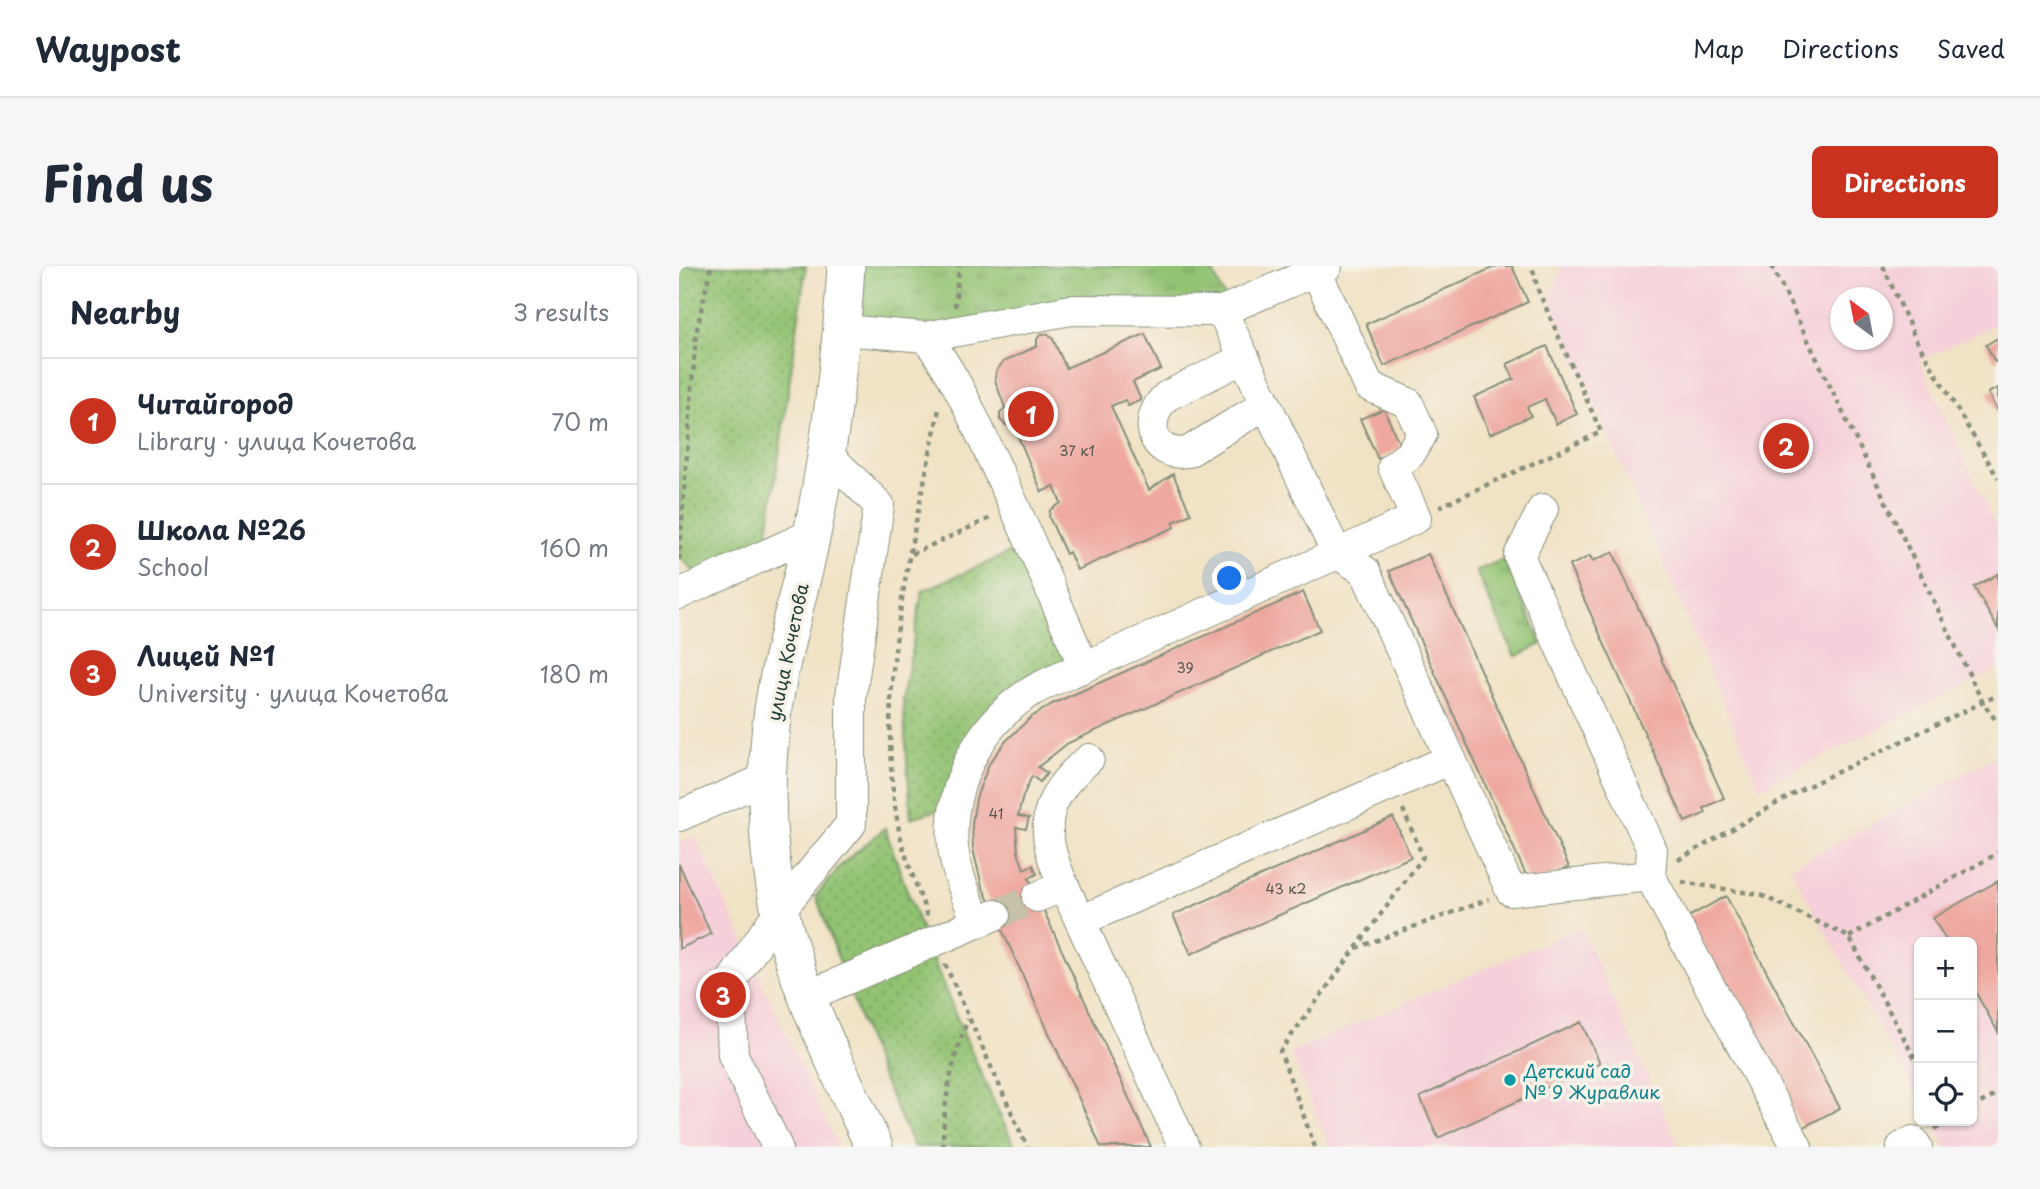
<!DOCTYPE html>
<html lang="en">
<head>
<meta charset="utf-8">
<style>
  body { margin:0; font-family:"Playpen Sans",sans-serif; background:#f6f6f7; color:#1f2937 }
  .controls { position:absolute; right:21px; bottom:21px; display:grid; overflow:hidden; border-radius:10px; box-shadow:0 2px 5px #0004 }
  .controls button { width:63px; height:63px; display:grid; place-items:center; padding:0; border:0; border-bottom:2px solid #e0e1e3; background:#fff; color:#1f2937; font:35px sans-serif }
  .compass { position:absolute; left:1151px; top:21px; width:63px; height:63px; border-radius:50%; background:#fff; box-shadow:0 2px 5px #0004; rotate:328deg }
  .you { position:absolute; left:551px; top:313px; width:24px; height:24px; margin:-18px; border:5px solid #fff; border-radius:50%; background:#1a73e8; box-shadow:0 0 0 10px #1a73e833 }
  .badge { display:grid; place-items:center; width:46px; height:46px; border-radius:50%; background:#c8321e; color:#fff; font-size:23px; font-weight:700 }
  .pin { position:absolute; translate:-50% -50%; border:4px solid #fff; box-shadow:0 2px 7px #0006 }
  .list { margin:0; padding:0; list-style:none }
  h2 { display:flex; justify-content:space-between; align-items:center; height:91px; margin:0; padding:0 28px; font-size:30px }
  h2 small { font-size:23px; font-weight:400; color:#747a83 }
  .list li { display:grid; grid-template-columns:46px 1fr auto; gap:21px; align-items:center; box-sizing:border-box; height:126px; padding:0 28px; border-top:2px solid #e0e1e3 }
  .list b { display:block; font-size:26px; white-space:nowrap }
  .list p { margin:0; font-size:23px; white-space:nowrap; color:#747a83 }
  .list em { font-size:23px; font-style:normal; color:#747a83 }
  .icon { flex:none; width:38px; height:38px; fill:none; stroke:currentColor; stroke-width:2; stroke-linecap:round; stroke-linejoin:round }
  .map { position:relative; flex:none; width:1319px; height:881px; overflow:hidden; border-radius:10px }
  header { display:flex; align-items:center; gap:42px; box-sizing:border-box; height:98px; padding:0 35px; background:#fff; border-bottom:2px solid #e0e1e3 }
  header strong { font-size:33px }
  nav { display:flex; gap:38px; margin-inline-start:auto; font-size:24px }
  .intro { display:flex; align-items:center; justify-content:space-between; box-sizing:border-box; height:168px; padding:0 42px }
  h1 { margin:0; font-size:49px }
  .button { padding:18px 32px; border-radius:10px; background:#c8321e; color:#fff; font-size:24px; font-weight:700 }
  main { display:flex; gap:42px; padding:0 42px }
  aside { flex:1; background:#fff; border-radius:10px; box-shadow:0 2px 5px #0004 }
  .map>svg:first-child { display:block }
  .built { fill:#f5cfd9; fill-rule:evenodd }
  .grass { fill:url(#grass-dots); stroke:#588053; stroke-width:2 }
  .park { fill:url(#park-tufts); stroke:#588053; stroke-width:2 }
  .building { fill:#eea8a0 }
  .lines { fill:none; stroke-linecap:round; stroke-linejoin:round }
  .minor-tunnel { stroke:#c6c1a8; stroke-width:30; stroke-dasharray:30 15; stroke-linecap:butt }
  .minor-casing { stroke:#88907c; stroke-width:32 }
  .major-casing { stroke:#88907c; stroke-width:39 }
  .path { stroke:#88907c; stroke-width:4.5; stroke-dasharray:5 5; stroke-linecap:butt }
  .minor { stroke:#fff; stroke-width:30 }
  .major { stroke:#fff; stroke-width:37 }
  .culture-dot { fill:#0f9aa8; stroke:#f7f3e8; stroke-width:2.5 }
  .labels { text-anchor:middle; dominant-baseline:central; stroke-width:7; stroke-linejoin:round; paint-order:stroke }
  .number-label { font-size:14px; fill:#53584f }
  .street-label { font-size:18px; fill:#1f3d34; stroke:#f7f3e8 }
  .culture-label { font-size:18px; fill:#0d838f; stroke:#f7f3e8; text-anchor:start }
</style>
</head>
<body>
<header>
<strong>Waypost</strong>
<nav><a>Map</a><a>Directions</a><a>Saved</a></nav>
</header>
<div class="intro"><h1>Find us</h1><a class="button">Directions</a></div>
<main>
<aside>
<h2>Nearby<small>3 results</small></h2>
<ul class="list">
<li><span class="badge">1</span><div><b>Читайгород</b><p>Library · улица Кочетова</p></div><em>70 m</em></li>
<li><span class="badge">2</span><div><b>Школа №26</b><p>School</p></div><em>160 m</em></li>
<li><span class="badge">3</span><div><b>Лицей №1</b><p>University · улица Кочетова</p></div><em>180 m</em></li>
</ul>
</aside>
<div class="map">
<svg width="1319" height="881" viewBox="0 0 1319 881">
  <defs>
    <pattern id="grass-dots" width="8" height="8" patternUnits="userSpaceOnUse" patternTransform="scale(1.75)"><rect width="8" height="8" fill="#92c272"/><path d="M2 2h.1M6 6h.1" fill="none" stroke="#779f5e" stroke-width="1.8" stroke-linecap="round"/></pattern>
    <pattern id="park-tufts" width="24" height="20" patternUnits="userSpaceOnUse" patternTransform="scale(1.75)"><rect width="24" height="20" fill="#92c272"/><path d="M3 7l-1-3M5 7V3M7 7l1-3M15 17l-1-3M17 17v-4M19 17l1-3" fill="none" stroke="#779f5e"/></pattern>
  </defs>
  <rect width="100%" height="100%" fill="#f7f3e8"/>
  <filter id="ink" filterUnits="userSpaceOnUse"><feTurbulence type="fractalNoise" baseFrequency=".0143" numOctaves="2"/><feDisplacementMap in="SourceGraphic" scale="14" xChannelSelector="R" yChannelSelector="G"/><feConvolveMatrix kernelMatrix="1 2 1 2 8 2 1 2 1" color-interpolation-filters="sRGB"/></filter>
  <filter id="wash" filterUnits="userSpaceOnUse"><feTurbulence type="fractalNoise" baseFrequency=".00686" numOctaves="4" result="noise"/><feDisplacementMap in="SourceGraphic" scale="28" xChannelSelector="R" yChannelSelector="G"/><feGaussianBlur stdDeviation="1.57" result="paint"/><feColorMatrix in="noise" values="0 0 0 0 0 0 0 0 0 0 0 0 0 0 0 0 0 1.4 0 .05"/><feComposite in="paint" operator="in"/></filter>
  <g filter="url(#wash)">
    <rect width="100%" height="100%" fill="#f0e2c5"/>
    <!-- built -->
    <g class="built">
      <path d="M883,0h436v57l-79,38 79,170v138l-238,119 -210,-488zM1162,32h42v42h-42z"/>
      <polygon points="1319,489 1319,881 1267,881 1252,855 1293,855 1293,676 1240,676 1240,834 1111,602"/>
      <polygon points="16,570 159,881 0,881 0,577"/>
      <polygon points="902,661 999,878 992,881 650,881 611,786"/>
    </g>
    <!-- grass -->
    <g class="grass">
      <polygon points="0,0 127,0 87,280 21,311 0,290"/>
      <polygon points="344,281 391,396 332,424 263,543 232,552 224,435 243,325"/>
      <path d="M206,562c37,109 80,215 130,319h-101l-38,-83 -60,-168 26,-32z"/>
    </g>
    <!-- park -->
    <g class="park">
      <polygon points="182,0 531,0 547,34 265,60 179,57"/>
      <polygon points="825,293 863,378 836,391 797,305"/>
    </g>
    <g id="blocks">
      <!-- building -->
      <g class="building">
        <polygon points="818,0 833,0 849,36 705,100 687,58"/>
        <polygon points="362,68 369,68 374,73 387,102 466,68 482,103 454,116 462,134 449,140 446,134 432,140 470,224 494,208 512,248 494,256 496,261 398,304 390,286 387,288 370,251 371,244 382,237 375,220 363,226 334,159 327,159 321,154 321,147 326,142 316,114 317,105 324,96 358,80 358,73"/>
        <polygon points="1319,72 1319,94 1316,96 1307,79"/>
        <polygon points="868,80 898,148 877,158 866,133 848,141 852,150 811,168 795,131 835,113 828,98"/>
        <polygon points="1319,122 1319,147 1309,127"/>
        <polygon points="705,143 722,182 699,193 681,153"/>
        <polygon points="934,286 1045,532 1025,542 1027,547 1006,556 890,300 911,290 914,295"/>
        <polygon points="749,288 890,601 851,618 710,305"/>
        <polygon points="1319,308 1319,363 1295,321"/>
        <polygon points="624,326 641,364 389,477 359,501 368,507 361,516 353,510 344,530 339,550 350,552 347,563 337,561 339,586 345,603 354,599 358,608 350,612 472,881 422,881 303,620 294,583 293,558 297,532 310,498 327,475 351,452 373,438"/>
        <polygon points="714,551 732,591 512,688 494,649"/>
        <polygon points="0,598 32,668 0,683"/>
        <polygon points="1319,615 1319,766 1293,720 1293,676 1268,676 1254,652"/>
        <polygon points="1047,630 1161,842 1123,862 1009,651"/>
        <polygon points="902,756 921,797 759,872 741,831"/>
      </g>
    </g>
  </g>
  <g filter="url(#ink)">
    <use href="#blocks" fill-opacity="0" stroke="#88907c" stroke-width="2"/>
    <g class="lines">
      <!-- minor-tunnel -->
      <polyline class="minor-tunnel" points="316,649 358,631"/>
      <defs>
        <g id="minor">
          <polyline points="648,0 637,5 690,120 729,137 743,168 731,188 714,201 737,252 658,288"/>
          <polyline points="164,64 246,71 392,44 543,45 637,5 636,0"/>
          <path d="M246,71c29,35 46,76 65,117 34,70 63,142 94,213l253,-113 -115,-243"/>
          <path d="M565,92l-77,38c-25,22 -17,62 21,56l78,-48"/>
          <polyline points="864,243 840,290 973,584 971,610 1118,881"/>
          <polyline points="658,288 686,305 832,625 971,610"/>
          <polyline points="0,328 133,268"/>
          <polyline points="0,550 88,512"/>
          <path d="M385,620c-26,-56 -23,-87 25,-127"/>
          <polyline points="358,631 385,620 505,881"/>
          <polyline points="401,655 772,493"/>
          <path d="M298,657c-9,-24 -21,-49 -24,-76 -5,-59 24,-119 73,-152 17,-12 39,-19 58,-28"/>
          <polyline points="129,730 316,649"/>
          <polyline points="98,881 54,789 51,717 101,644 172,558 172,430 200,239 147,187"/>
          <polyline points="1223,881 1234,875 1238,881"/>
        </g>
        <path id="major" d="M167,0c-5,90 -16,180 -34,268 -12,59 -31,117 -39,176 -9,66 -8,136 7,201 19,82 59,160 94,236"/>
      </defs>
      <!-- minor casing -->
      <use href="#minor" class="minor-casing"/>
      <!-- major casing -->
      <use href="#major" class="major-casing"/>
      <!-- path -->
      <g class="path">
        <polyline points="1093,0 1304,437 1319,457"/>
        <polyline points="1204,0 1237,74 1319,212"/>
        <polyline points="276,41 280,0"/>
        <polyline points="760,241 922,166 859,24 853,0"/>
        <polyline points="233,288 314,251"/>
        <polyline points="0,294 17,68 32,0"/>
        <polyline points="999,594 1123,523 1319,429"/>
        <polyline points="1003,616 1082,629 1170,671 1240,800"/>
        <path d="M248,650c-9,-28 -22,-57 -28,-86 -27,-136 14,-288 40,-421"/>
        <polyline points="1170,671 1319,587"/>
        <polyline points="677,682 810,633"/>
        <polyline points="266,698 348,881"/>
        <polyline points="1293,842 1319,827"/>
        <polyline points="1256,863 1270,855"/>
        <path d="M264,881c0,-46 9,-86 25,-128"/>
        <polyline points="636,881 601,785 744,591 723,541"/>
      </g>
      <!-- minor -->
      <use href="#minor" class="minor"/>
      <!-- major -->
      <use href="#major" class="major"/>
    </g>
  </g>
  <!-- markers -->
  <circle class="culture-dot" cx="831" cy="814" r="7"/>
  <g class="labels">
    <!-- number labels -->
    <g class="number-label">
      <text x="398" y="184">37 к1</text>
      <text x="506" y="401">39</text>
      <text x="317" y="547">41</text>
      <text x="607" y="622">43 к2</text>
    </g>
    <!-- street labels -->
    <g class="street-label">
      <text transform="translate(108 386) rotate(-78)">улица Кочетова</text>
    </g>
    <!-- culture labels -->
    <g class="culture-label">
      <text x="845" y="804">Детский сад<tspan x="845" dy="21">№ 9 Журавлик</tspan></text>
    </g>
  </g>
</svg>
<div class="controls">
<button>+</button>
<button>−</button>
<button><svg class="icon" aria-label="locate" viewBox="0 0 24 24"><circle cx="12" cy="12" r="6"/><path d="M12 2v4M12 18v4M2 12h4M18 12h4"/></svg></button>
</div>
<svg class="compass" viewBox="-18 -18 36 36"><path d="M0-13l5 13h-10z" fill="#e53935"/><path d="M0 13l5-13h-10z" fill="#747a83"/></svg>
<div class="you"></div>
<div class="pin badge" style="left:352px;top:148px">1</div>
<div class="pin badge" style="left:1107px;top:180px">2</div>
<div class="pin badge" style="left:44px;top:729px">3</div>
</div>
</main>
</body>
</html>
